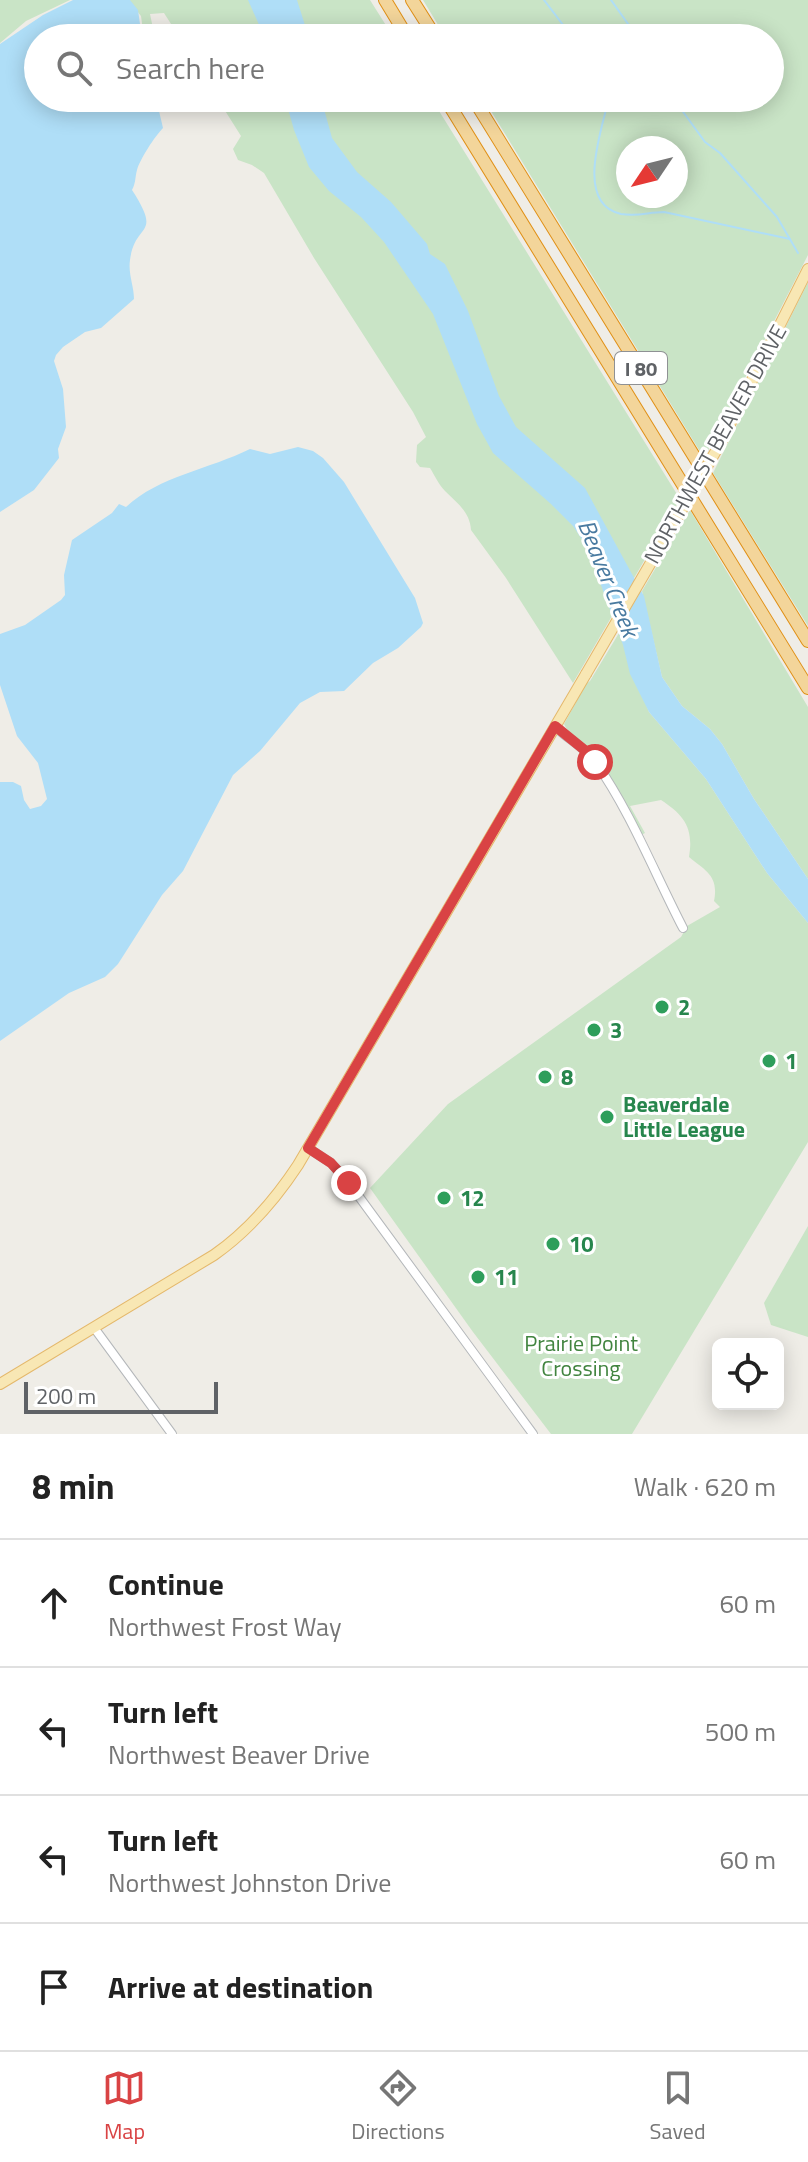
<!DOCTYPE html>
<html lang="en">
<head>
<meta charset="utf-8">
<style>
  body { margin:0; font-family:"Titillium Web",sans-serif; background:#f2f2f2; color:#222 }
  .controls { position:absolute; right:24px; bottom:24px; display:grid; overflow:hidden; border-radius:12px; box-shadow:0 4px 20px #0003 }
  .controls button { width:72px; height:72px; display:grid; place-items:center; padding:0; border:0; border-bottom:2px solid #e0e0e0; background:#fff; color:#222; font:40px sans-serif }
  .compass { position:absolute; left:616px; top:136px; width:72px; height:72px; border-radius:50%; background:#fff; box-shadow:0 4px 20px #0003; rotate:235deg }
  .scale { position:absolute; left:24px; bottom:20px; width:194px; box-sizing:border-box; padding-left:8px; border:4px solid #5f6266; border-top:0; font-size:22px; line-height:28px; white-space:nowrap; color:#5f6266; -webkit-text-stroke:6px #fff; paint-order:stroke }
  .stop { position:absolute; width:24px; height:24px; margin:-18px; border:6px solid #d94344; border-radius:50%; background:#fff }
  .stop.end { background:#d94344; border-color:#fff; box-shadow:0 2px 8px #0008 }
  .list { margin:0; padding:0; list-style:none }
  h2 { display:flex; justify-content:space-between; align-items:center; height:104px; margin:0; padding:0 32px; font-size:34px }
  h2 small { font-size:26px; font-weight:400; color:#767676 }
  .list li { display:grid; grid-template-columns:52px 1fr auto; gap:24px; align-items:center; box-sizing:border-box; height:128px; padding:0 32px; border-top:2px solid #e0e0e0 }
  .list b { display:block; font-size:30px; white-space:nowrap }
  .list p { margin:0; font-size:26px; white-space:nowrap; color:#767676 }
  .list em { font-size:26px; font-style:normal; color:#767676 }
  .icon { flex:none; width:44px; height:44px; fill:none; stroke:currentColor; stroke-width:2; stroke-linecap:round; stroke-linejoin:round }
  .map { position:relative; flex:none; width:808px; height:1434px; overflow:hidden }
  .search { position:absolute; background:#fff; box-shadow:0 4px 20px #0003; left:24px; right:24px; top:24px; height:88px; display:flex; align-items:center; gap:20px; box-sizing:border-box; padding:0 28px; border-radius:44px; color:#767676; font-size:30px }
  .sheet { height:616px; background:#fff }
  nav { display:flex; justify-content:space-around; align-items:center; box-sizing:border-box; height:112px; border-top:2px solid #e0e0e0; background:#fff; font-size:22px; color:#767676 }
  nav a { display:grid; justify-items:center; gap:4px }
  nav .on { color:#d94344 }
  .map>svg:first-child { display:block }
  .green { fill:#c9e4c6; fill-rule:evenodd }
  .water { fill:#afdef7 }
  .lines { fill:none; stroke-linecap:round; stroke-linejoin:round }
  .stream { stroke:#afdef7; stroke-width:2 }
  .minor-casing { stroke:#b4b7ba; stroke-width:10 }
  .major-casing { stroke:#e4b86b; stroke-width:12 }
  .highway-casing { stroke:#e09016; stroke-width:14 }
  .minor { stroke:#fff; stroke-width:8 }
  .major { stroke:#f8e7b4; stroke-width:10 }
  .highway { stroke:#f3d59a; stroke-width:12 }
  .major-bridge-casing { stroke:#e4b86b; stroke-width:12; stroke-linecap:butt }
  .major-bridge { stroke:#f8e7b4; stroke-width:10 }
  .route { stroke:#d94344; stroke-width:10 }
  .leisure-dot { fill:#2e9e5b; stroke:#fff; stroke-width:3 }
  .labels { text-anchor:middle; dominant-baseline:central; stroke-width:6; stroke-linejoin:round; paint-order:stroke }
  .shield { fill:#fff; stroke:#8f9194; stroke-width:2 }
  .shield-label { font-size:20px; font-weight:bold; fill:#5f6266 }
  .street-label { font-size:22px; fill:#5f6266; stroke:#fff }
  .leisure-label { font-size:22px; font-weight:bold; fill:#27864d; stroke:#fff; text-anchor:start }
  .park-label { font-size:22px; fill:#41843f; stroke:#fff }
  .water-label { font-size:24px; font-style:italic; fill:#497aa0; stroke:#fff }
</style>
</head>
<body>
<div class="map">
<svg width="808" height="1434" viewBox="0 0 808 1434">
  <rect width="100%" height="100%" fill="#efede7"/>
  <!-- green -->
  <g class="green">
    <polygon points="0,0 70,0 26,21 0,43"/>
    <polygon points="128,0 370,0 394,38 180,38 164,13 150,14 155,38 144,38 141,16"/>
    <path d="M423,0h385v255l-104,203 -221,-360h287v-60h-324zM676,148v48h-48v-48z"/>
    <path d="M217,98h214l249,401 -107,184 -67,-105 -35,-48c-1,-18 -14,-27 -26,-39 -6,-6 -10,-15 -15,-23l-10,-1 -4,-5 1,-17 9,-8 -13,-25 -99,-154 -50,-85 -12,-8 -14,-5 -5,-11 8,-13z"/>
    <polygon points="808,282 808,626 713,473"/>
    <polygon points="690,510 808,707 808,879 754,799 722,744 710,729 682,706 662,677 642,591"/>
    <path d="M619,633l30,79 57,67 61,94 41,50v219l-176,292h-81l-78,-102 -103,-144 78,-84 233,-167 6,-11 33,-19 -6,-6c5,-25 -8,-30 -25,-44 5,-29 -5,-42 -28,-57l-31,6 15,27 -6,3c-11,-22 -20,-50 -36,-69 -10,-13 -33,-30 -39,-43l22,-40 4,-3z"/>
    <polygon points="808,1226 808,1337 771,1325 764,1303"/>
  </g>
  <!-- water -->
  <g class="water">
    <path d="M73,0h57l8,10 4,28h-104v60h118l7,30c-8,8 -23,31 -26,42 -2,7 -1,12 -5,20 31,48 3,31 -2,70 -2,14 4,26 4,39l-33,29 -16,4 -22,15 -7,8 -2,6 9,28 3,38 -8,22 1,9 -25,32 -34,22v-468l43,-29z"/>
    <polygon points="248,0 297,0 309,38 265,38"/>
    <polygon points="285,98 321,98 332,138 357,172 391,202 427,244 430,254 445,264 468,311 499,396 516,427 585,488 644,596 662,677 682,706 710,729 722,744 754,799 808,879 808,923 767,873 706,779 649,712 630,674 623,645 587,547 573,526 551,504 493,453 477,424 433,314 384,242 361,217 329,191 309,167 294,130"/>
    <path d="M298,447l15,4 10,7 21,24 71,116 8,25 -2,4 -23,21 -25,15 -29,28 -24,1 -20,11 -40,48 -27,24 -50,96 -21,24 -44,69 -13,13 -36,16 -69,48v-259h13l8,4 3,14 6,9 11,-3 6,-7 -9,-36 -21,-27 -17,-51v-51l25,-9 36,-25 4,-5 -1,-20 8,-35 40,-27 7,-9 7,3c33,-31 84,-38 124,-58l20,5z"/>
  </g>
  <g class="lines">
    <!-- stream -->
    <g class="stream">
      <polyline points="544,0 573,38"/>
      <polyline points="611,0 638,38"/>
      <path d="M609,98c-7,31 -35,106 12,116 18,3 27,-2 43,-2l126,27"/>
      <polyline points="673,98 705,142 720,153 777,217 798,253"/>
    </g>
    <defs>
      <g id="minor">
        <path d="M555,726c12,13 30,21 41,37 34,48 59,111 87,165"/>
        <polyline points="308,1148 331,1163 349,1183 533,1434"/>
        <polyline points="95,1329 172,1434"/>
      </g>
      <g id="major">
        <polyline points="720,444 808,269"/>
        <path d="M0,1384l214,-129c34,-24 61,-55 84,-90l288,-491"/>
      </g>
      <g id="highway">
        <polyline points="385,0 408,38"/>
        <polyline points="412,0 436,38"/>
        <polyline points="445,98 808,688"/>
        <polyline points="473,98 808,641"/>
      </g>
    </defs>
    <!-- minor casing -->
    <use href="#minor" class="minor-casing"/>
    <!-- major casing -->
    <use href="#major" class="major-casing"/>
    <!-- highway casing -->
    <use href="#highway" class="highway-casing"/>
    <!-- minor -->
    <use href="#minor" class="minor"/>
    <!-- major -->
    <use href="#major" class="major"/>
    <!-- highway -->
    <use href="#highway" class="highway"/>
    <defs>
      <polyline id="major-bridge" points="586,674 720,444"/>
    </defs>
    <!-- major-bridge casing -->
    <use href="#major-bridge" class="major-bridge-casing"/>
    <!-- major-bridge -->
    <use href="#major-bridge" class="major-bridge"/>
  </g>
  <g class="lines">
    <!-- route -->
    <polyline class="route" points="349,1183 331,1163 308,1148 555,726 587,752 595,762"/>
  </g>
  <!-- markers -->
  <g class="leisure-dot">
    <circle cx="662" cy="1007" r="8"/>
    <circle cx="594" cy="1030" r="8"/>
    <circle cx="769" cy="1061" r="8"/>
    <circle cx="545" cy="1077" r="8"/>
    <circle cx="607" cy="1117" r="8"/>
    <circle cx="444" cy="1198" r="8"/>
    <circle cx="553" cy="1244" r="8"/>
    <circle cx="478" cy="1277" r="8"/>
  </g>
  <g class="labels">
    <!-- shield labels -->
    <rect class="shield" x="615" y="352" width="52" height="32" rx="6"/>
    <g class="shield-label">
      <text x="641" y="368">I 80</text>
    </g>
    <!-- street labels -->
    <g class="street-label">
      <text transform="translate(715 444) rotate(-61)">NORTHWEST BEAVER DRIVE</text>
    </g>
    <!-- leisure labels -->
    <g class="leisure-label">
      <text x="678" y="1007">2</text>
      <text x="610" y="1030">3</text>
      <text x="785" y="1061">1</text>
      <text x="561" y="1077">8</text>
      <text x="623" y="1104">Beaverdale<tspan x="623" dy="25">Little League</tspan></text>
      <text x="460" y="1198">12</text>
      <text x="569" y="1244">10</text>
      <text x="494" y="1277">11</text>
    </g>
    <!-- park labels -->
    <g class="park-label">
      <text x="581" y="1343">Prairie Point<tspan x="581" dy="25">Crossing</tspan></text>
    </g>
    <!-- water labels -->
    <g class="water-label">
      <text transform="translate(609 578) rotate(68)">Beaver Creek</text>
    </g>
  </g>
</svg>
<div class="controls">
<button><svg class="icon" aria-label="locate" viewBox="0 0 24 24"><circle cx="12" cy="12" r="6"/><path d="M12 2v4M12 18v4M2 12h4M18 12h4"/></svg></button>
</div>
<svg class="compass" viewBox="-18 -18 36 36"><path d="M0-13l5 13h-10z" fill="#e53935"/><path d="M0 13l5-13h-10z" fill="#767676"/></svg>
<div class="scale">200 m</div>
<div class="stop" style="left:595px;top:762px"></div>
<div class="stop end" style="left:349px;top:1183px"></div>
<div class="search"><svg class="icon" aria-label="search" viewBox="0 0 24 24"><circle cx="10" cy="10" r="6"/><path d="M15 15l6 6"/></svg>Search here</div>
</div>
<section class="sheet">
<h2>8 min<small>Walk · 620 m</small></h2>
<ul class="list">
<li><svg class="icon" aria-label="ahead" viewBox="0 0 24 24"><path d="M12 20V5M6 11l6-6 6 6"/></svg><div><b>Continue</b><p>Northwest Frost Way</p></div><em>60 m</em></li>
<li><svg class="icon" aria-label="left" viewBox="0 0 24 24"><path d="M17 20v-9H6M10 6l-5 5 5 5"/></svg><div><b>Turn left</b><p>Northwest Beaver Drive</p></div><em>500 m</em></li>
<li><svg class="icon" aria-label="left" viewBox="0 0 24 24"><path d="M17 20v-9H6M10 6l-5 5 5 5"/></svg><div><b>Turn left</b><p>Northwest Johnston Drive</p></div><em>60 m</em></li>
<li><svg class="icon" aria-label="arrive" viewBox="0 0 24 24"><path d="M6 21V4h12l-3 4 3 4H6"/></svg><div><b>Arrive at destination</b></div></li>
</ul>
</section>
<nav>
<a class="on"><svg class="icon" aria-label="map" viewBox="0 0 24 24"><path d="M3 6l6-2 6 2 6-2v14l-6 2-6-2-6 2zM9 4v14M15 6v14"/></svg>Map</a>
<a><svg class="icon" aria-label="directions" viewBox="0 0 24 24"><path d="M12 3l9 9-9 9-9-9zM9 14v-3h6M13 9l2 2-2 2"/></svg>Directions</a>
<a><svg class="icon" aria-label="saved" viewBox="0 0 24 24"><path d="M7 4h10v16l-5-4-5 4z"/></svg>Saved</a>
</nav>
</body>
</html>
